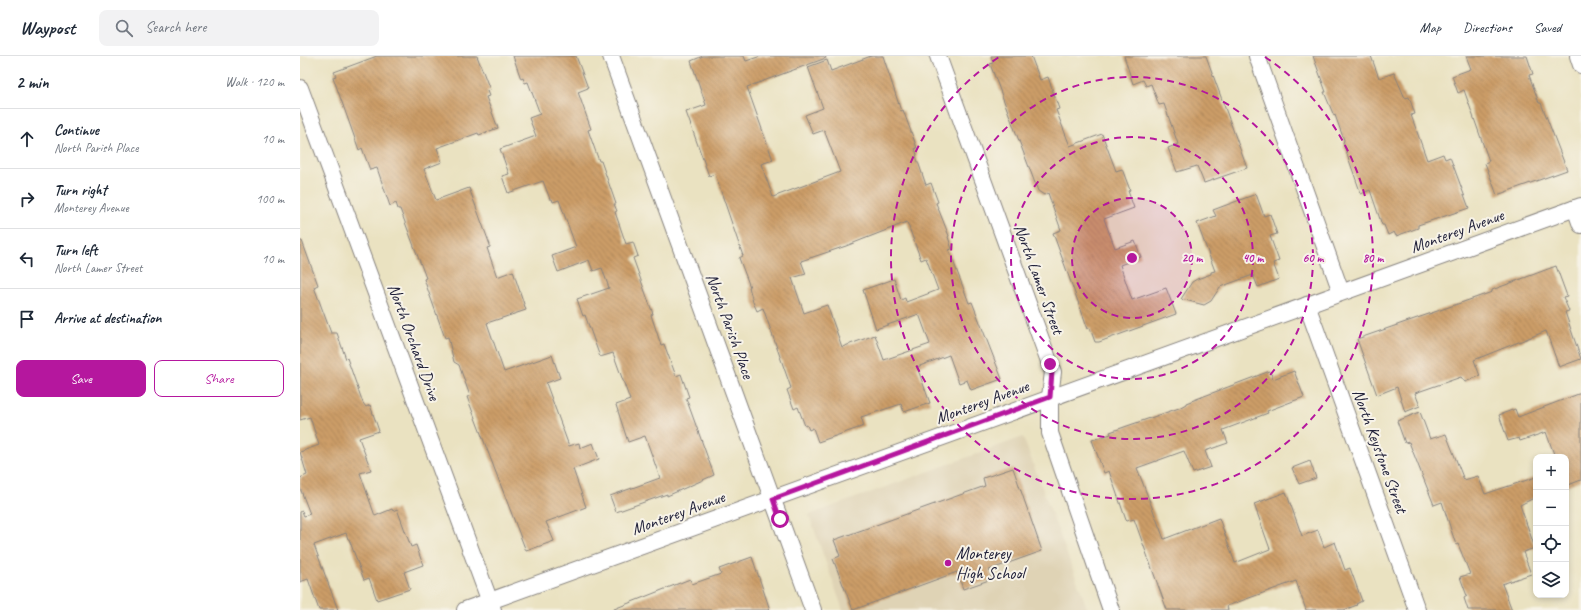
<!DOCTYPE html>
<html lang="en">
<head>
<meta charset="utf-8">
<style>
  body { margin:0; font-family:Caveat,sans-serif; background:#f2f2f3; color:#1f2937 }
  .controls { position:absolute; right:12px; bottom:12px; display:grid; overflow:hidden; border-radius:8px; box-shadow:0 2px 6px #0003 }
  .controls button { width:36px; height:36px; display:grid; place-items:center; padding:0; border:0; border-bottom:1px solid #e0e1e3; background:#fff; color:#1f2937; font:20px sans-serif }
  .stop { position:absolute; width:12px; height:12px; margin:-9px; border:3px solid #b5179e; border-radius:50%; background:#fff }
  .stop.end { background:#b5179e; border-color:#fff; box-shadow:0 1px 4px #0008 }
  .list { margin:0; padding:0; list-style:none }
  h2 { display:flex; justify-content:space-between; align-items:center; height:52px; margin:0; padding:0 16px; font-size:17px }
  h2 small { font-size:13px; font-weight:400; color:#747a83 }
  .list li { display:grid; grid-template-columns:26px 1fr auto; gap:12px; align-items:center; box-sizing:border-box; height:60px; padding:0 16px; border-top:1px solid #e0e1e3 }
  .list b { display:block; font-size:15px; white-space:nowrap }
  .list p { margin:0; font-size:13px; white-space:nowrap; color:#747a83 }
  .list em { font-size:13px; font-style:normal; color:#747a83 }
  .actions { display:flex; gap:8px; padding:12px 16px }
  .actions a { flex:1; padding:9px 0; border:1px solid #b5179e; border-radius:8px; text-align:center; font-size:14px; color:#b5179e }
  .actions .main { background:#b5179e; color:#fff }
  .icon { flex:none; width:22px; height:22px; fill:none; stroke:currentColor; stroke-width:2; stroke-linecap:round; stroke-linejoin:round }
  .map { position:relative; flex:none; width:1281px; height:554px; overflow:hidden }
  header { display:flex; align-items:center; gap:24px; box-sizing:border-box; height:56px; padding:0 20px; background:#fff; border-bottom:1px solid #e0e1e3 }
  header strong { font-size:19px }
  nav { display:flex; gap:22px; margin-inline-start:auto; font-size:14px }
  .search { width:280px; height:36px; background:#f2f2f3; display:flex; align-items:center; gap:10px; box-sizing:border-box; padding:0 14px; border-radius:8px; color:#747a83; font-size:15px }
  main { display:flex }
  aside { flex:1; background:#fff }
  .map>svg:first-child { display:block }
  .built { fill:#dfd3b5 }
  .building { fill:url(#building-back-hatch); fill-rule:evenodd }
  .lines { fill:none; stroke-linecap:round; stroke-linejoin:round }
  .minor-casing { stroke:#86827e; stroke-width:18 }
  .minor { stroke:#fff; stroke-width:16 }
  .route { stroke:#b5179e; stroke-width:5 }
  .ring { fill:none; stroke:#b5179e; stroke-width:2; stroke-dasharray:7 5 }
  .poi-dot { fill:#b5179e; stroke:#f7f3e8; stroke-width:1.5 }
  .labels { text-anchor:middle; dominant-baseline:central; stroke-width:4; stroke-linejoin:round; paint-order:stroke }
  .street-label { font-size:17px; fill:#22223b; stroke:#f7f3e8 }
  .poi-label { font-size:17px; fill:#22223b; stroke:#f7f3e8; text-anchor:start }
  .centre { fill:#b5179e; stroke:#f7f3e8; stroke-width:2 }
  .ring-label { font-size:12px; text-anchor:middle; font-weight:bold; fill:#b5179e; stroke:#f7f3e8; stroke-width:4; stroke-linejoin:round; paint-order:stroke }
</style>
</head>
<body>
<header>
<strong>Waypost</strong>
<div class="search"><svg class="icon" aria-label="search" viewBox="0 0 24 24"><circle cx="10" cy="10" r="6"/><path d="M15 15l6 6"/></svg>Search here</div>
<nav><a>Map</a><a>Directions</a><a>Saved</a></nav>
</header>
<main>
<aside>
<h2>2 min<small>Walk · 120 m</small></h2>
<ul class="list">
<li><svg class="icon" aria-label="ahead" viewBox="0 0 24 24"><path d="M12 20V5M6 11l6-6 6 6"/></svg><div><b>Continue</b><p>North Parish Place</p></div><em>10 m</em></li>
<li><svg class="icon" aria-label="right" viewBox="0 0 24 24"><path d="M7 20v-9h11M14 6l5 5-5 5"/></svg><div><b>Turn right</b><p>Monterey Avenue</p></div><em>100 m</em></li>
<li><svg class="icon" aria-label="left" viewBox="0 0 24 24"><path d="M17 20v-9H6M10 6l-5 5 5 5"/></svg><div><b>Turn left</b><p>North Lamer Street</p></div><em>10 m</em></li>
<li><svg class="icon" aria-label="arrive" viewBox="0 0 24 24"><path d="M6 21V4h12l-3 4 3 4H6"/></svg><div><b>Arrive at destination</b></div></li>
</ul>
<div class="actions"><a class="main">Save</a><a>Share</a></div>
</aside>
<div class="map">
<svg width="1281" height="554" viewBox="0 0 1281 554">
  <defs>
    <pattern id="building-back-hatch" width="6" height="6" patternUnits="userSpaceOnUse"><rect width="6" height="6" fill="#cc9d67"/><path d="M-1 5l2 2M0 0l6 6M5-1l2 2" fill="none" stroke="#a58056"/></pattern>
  </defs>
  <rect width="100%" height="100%" fill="#f7f3e8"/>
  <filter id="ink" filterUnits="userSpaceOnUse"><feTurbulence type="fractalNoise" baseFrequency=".025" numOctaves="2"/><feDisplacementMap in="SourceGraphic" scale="8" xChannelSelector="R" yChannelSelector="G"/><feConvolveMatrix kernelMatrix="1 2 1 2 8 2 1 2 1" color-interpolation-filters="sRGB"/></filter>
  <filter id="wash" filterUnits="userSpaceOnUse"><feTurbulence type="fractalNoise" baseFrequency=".012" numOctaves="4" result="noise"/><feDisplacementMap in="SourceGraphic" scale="16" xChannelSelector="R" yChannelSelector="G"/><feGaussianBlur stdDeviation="0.9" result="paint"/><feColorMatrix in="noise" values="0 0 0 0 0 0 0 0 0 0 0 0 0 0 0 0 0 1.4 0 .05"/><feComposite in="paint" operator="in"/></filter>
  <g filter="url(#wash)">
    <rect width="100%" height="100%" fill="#eae2c1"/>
    <!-- built -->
    <polygon class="built" points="723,381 788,554 543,554 509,459"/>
    <g id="blocks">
      <!-- building -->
      <g class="building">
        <polygon points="77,0 177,0 190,34 187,35 189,40 186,41 198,72 179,79 178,77 137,92 142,106 124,113 136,144 169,132 190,189 190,191 187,192 197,221 213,215 226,254 187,267 204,316 252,299 260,322 246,327 269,390 279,387 280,392 293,387 299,403 273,413 286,451 246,466 254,485 226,495 167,341 170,340 159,309 154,306 148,281 145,282 124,223 126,222 100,153 98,153 96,147 90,150 77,112 70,114 62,92 59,94 33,21 36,20 34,16"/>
        <polygon points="213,0 276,0 288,32 278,36 291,73 288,74 299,105 301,105 316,148 314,148 317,155 315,156 326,188 333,186 338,200 333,202 353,258 351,259 361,289 364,288 376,320 381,318 389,341 386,342 414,419 367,440 367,438 316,456 310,440 360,422 345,380 328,386 316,349 330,344 313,297 300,301 285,259 283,260 277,243 309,232 302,212 293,215 289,204 258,216 252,200 276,191 259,144 253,146 252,143 250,143 243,125 208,137 202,120 209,118 200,93 236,80 229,62 240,58 228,26 225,27 223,22 221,23"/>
        <path d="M403,0h41l2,5 15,-5h64l1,2 -79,29 26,73 -12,4 12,33 67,-25 -16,-42 -11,4 -8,-19 18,-7 -15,-41 19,-7 4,11 40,-15h12l18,55 2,-1 14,38h-2l2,7 -1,1 10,29 5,-2 7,19 -2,1 13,33 -1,1 4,12 -3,1 20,53 3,-1 30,77 -31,11 -4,-10 -8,3 -10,-28 -32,12 13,36 -26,9 -3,-8 -40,13 3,9 -46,16 -5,-14 -4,2 -2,-5 -2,1 -7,-19 -4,2 -7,-19 4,-2 -28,-80 -6,3 -4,-9 -4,-15h1l-11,-29 4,-2 -28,-82 -6,2 -23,-64 20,-7 -15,-44zM607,166l14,38 5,-2 12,32 -32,12 -1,-4 -4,2 -7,-21 -31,11 13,39 43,-15 11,30 -46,16 -9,-25 -33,12 -15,-42 -23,8 -12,-35 14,-4 -5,-13 45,-15z"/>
        <polygon points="691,0 731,0 740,24 748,21 759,53 756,54 770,90 802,78 816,115 822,113 830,134 828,135 834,152 804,163 815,192 835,185 841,201 820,209 832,244 866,232 876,258 799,286 795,286 790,272 788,273 753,177 761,174 748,137 744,139 738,135 690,8 693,7"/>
        <polygon points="824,0 906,0 947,112 904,127 897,110 877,116 868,92 878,88 864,48 859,49 851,28 846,30 843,24 833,28"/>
        <polygon points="1013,0 1071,0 1079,22 1094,17 1105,42 1109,41 1115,58 1111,59 1127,104 1143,98 1145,103 1150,101 1169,152 1118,169 1118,172 1096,180 1094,176 1088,179 1084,169 1082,169 1070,134 1061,138 1043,87 1044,84 1035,59 1034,60 1024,36 1026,36"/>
        <polygon points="1166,0 1227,0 1233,18 1229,19 1239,47 1241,47 1267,114 1197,139 1185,107 1189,105 1164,34 1158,37 1152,20 1171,13"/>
        <polygon points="956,138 964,160 970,158 977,178 970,180 979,205 973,207 979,223 958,231 953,219 920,231 911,245 904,249 881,243 892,226 897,223 911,218 911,216 915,215 897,167 916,160 913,154"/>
        <polygon points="0,185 2,185 18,229 14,231 31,277 37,277 46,303 47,302 63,347 66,351 70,349 79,375 59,382 71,414 60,417 75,460 92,453 93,455 97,453 111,491 116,489 123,509 104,516 110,533 77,544 69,522 64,524 49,483 48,483 46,477 14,489 38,554 19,554 8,523 0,526 0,456 2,455 4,460 10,458 0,432 0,422 7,419 0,396 19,389 10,361 0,364"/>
        <polygon points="1256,210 1267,240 1263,241 1269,255 1265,256 1281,303 1259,311 1246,275 1174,304 1180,320 1165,326 1161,321 1115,337 1120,350 1105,356 1097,331 1077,339 1057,283 1192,236 1192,234"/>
        <polygon points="970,315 973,323 994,315 1004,341 967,355 968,357 923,374 928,387 905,395 911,411 893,417 884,395 837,412 864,483 919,462 935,507 970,493 954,448 986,436 1002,480 1018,474 1024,491 1035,486 1045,514 1050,512 1062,545 1056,548 1057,549 1044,554 1006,554 996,525 927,550 928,554 867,554 834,463 827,465 826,464 809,415 804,417 792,384 811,378 810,376 879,352 886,348 886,347"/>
        <polygon points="1281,337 1281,424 1266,430 1266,401 1255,401 1246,376 1220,385 1219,382 1208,385 1199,359 1215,353 1218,361"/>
        <polygon points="1120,356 1130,383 1146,378 1164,424 1178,420 1185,438 1236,421 1236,441 1220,449 1235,492 1223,496 1231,518 1202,528 1212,554 1168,554 1164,542 1167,540 1160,521 1170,518 1158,488 1156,489 1142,446 1134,449 1109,386 1105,387 1097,365"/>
        <polygon points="1010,405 1016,422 999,428 992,412"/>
        <polygon points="713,412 742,495 689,514 692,523 663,533 657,516 553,554 533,503 540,500 534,484 685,430 683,422"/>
        <polygon points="452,501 470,554 314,554 314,553 390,523 392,528 421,518 419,513"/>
      </g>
    </g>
  </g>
  <g filter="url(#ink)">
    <use href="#blocks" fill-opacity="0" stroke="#86827e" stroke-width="1"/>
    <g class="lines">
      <defs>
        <g id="minor">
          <polyline points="311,0 513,554"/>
          <polyline points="638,0 750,308 753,316 750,341 750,377 811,554"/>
          <polyline points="957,0 1041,236"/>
          <polyline points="1278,0 1281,9"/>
          <polyline points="0,32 193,554"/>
          <polyline points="1275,152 1281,169"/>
          <polyline points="1007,249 1117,554"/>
          <polyline points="165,554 1281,150"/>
        </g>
      </defs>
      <!-- minor casing -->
      <use href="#minor" class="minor-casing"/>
      <!-- minor -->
      <use href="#minor" class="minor"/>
    </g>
  </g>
  <g class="lines" filter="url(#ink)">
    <!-- route -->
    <polyline class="route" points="480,463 473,443 750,341 752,316 750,308"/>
  </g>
  <!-- distance rings -->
  <circle cx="832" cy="202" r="60" fill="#b5179e" fill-opacity=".12"/>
  <g class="ring">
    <circle cx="832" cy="202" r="60"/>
    <circle cx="832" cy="202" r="121"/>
    <circle cx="832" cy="202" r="181"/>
    <path d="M965 1A241 241 0 1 1 699 1"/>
  </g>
  <!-- markers -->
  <circle class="poi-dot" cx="648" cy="507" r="4"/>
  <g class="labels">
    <!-- street labels -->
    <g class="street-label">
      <text transform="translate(1157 175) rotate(-20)">Monterey Avenue</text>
      <text transform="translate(739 223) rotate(70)">North Lamer Street</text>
      <text transform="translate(430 270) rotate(70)">North Parish Place</text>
      <text transform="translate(114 286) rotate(70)">North Orchard Drive</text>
      <text transform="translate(682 346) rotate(-20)">Monterey Avenue</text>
      <text transform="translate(1080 395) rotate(70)">North Keystone Street</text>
      <text transform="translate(378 457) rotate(-20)">Monterey Avenue</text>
    </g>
    <!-- poi labels -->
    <g class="poi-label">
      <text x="656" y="497">Monterey<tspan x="656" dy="20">High School</tspan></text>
    </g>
  </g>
  <circle cx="832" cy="202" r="6" class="centre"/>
  <g class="ring-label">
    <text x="892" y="206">20 m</text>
    <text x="953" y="206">40 m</text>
    <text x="1013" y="206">60 m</text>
    <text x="1073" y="206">80 m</text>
  </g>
</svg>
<div class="controls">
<button>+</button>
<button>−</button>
<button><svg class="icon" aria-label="locate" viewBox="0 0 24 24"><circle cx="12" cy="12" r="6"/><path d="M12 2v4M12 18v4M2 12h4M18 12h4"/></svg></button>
<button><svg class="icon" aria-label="layers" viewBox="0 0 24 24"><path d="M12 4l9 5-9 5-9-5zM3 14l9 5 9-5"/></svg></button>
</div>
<div class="stop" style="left:480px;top:463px"></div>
<div class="stop end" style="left:750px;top:308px"></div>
</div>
</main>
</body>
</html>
